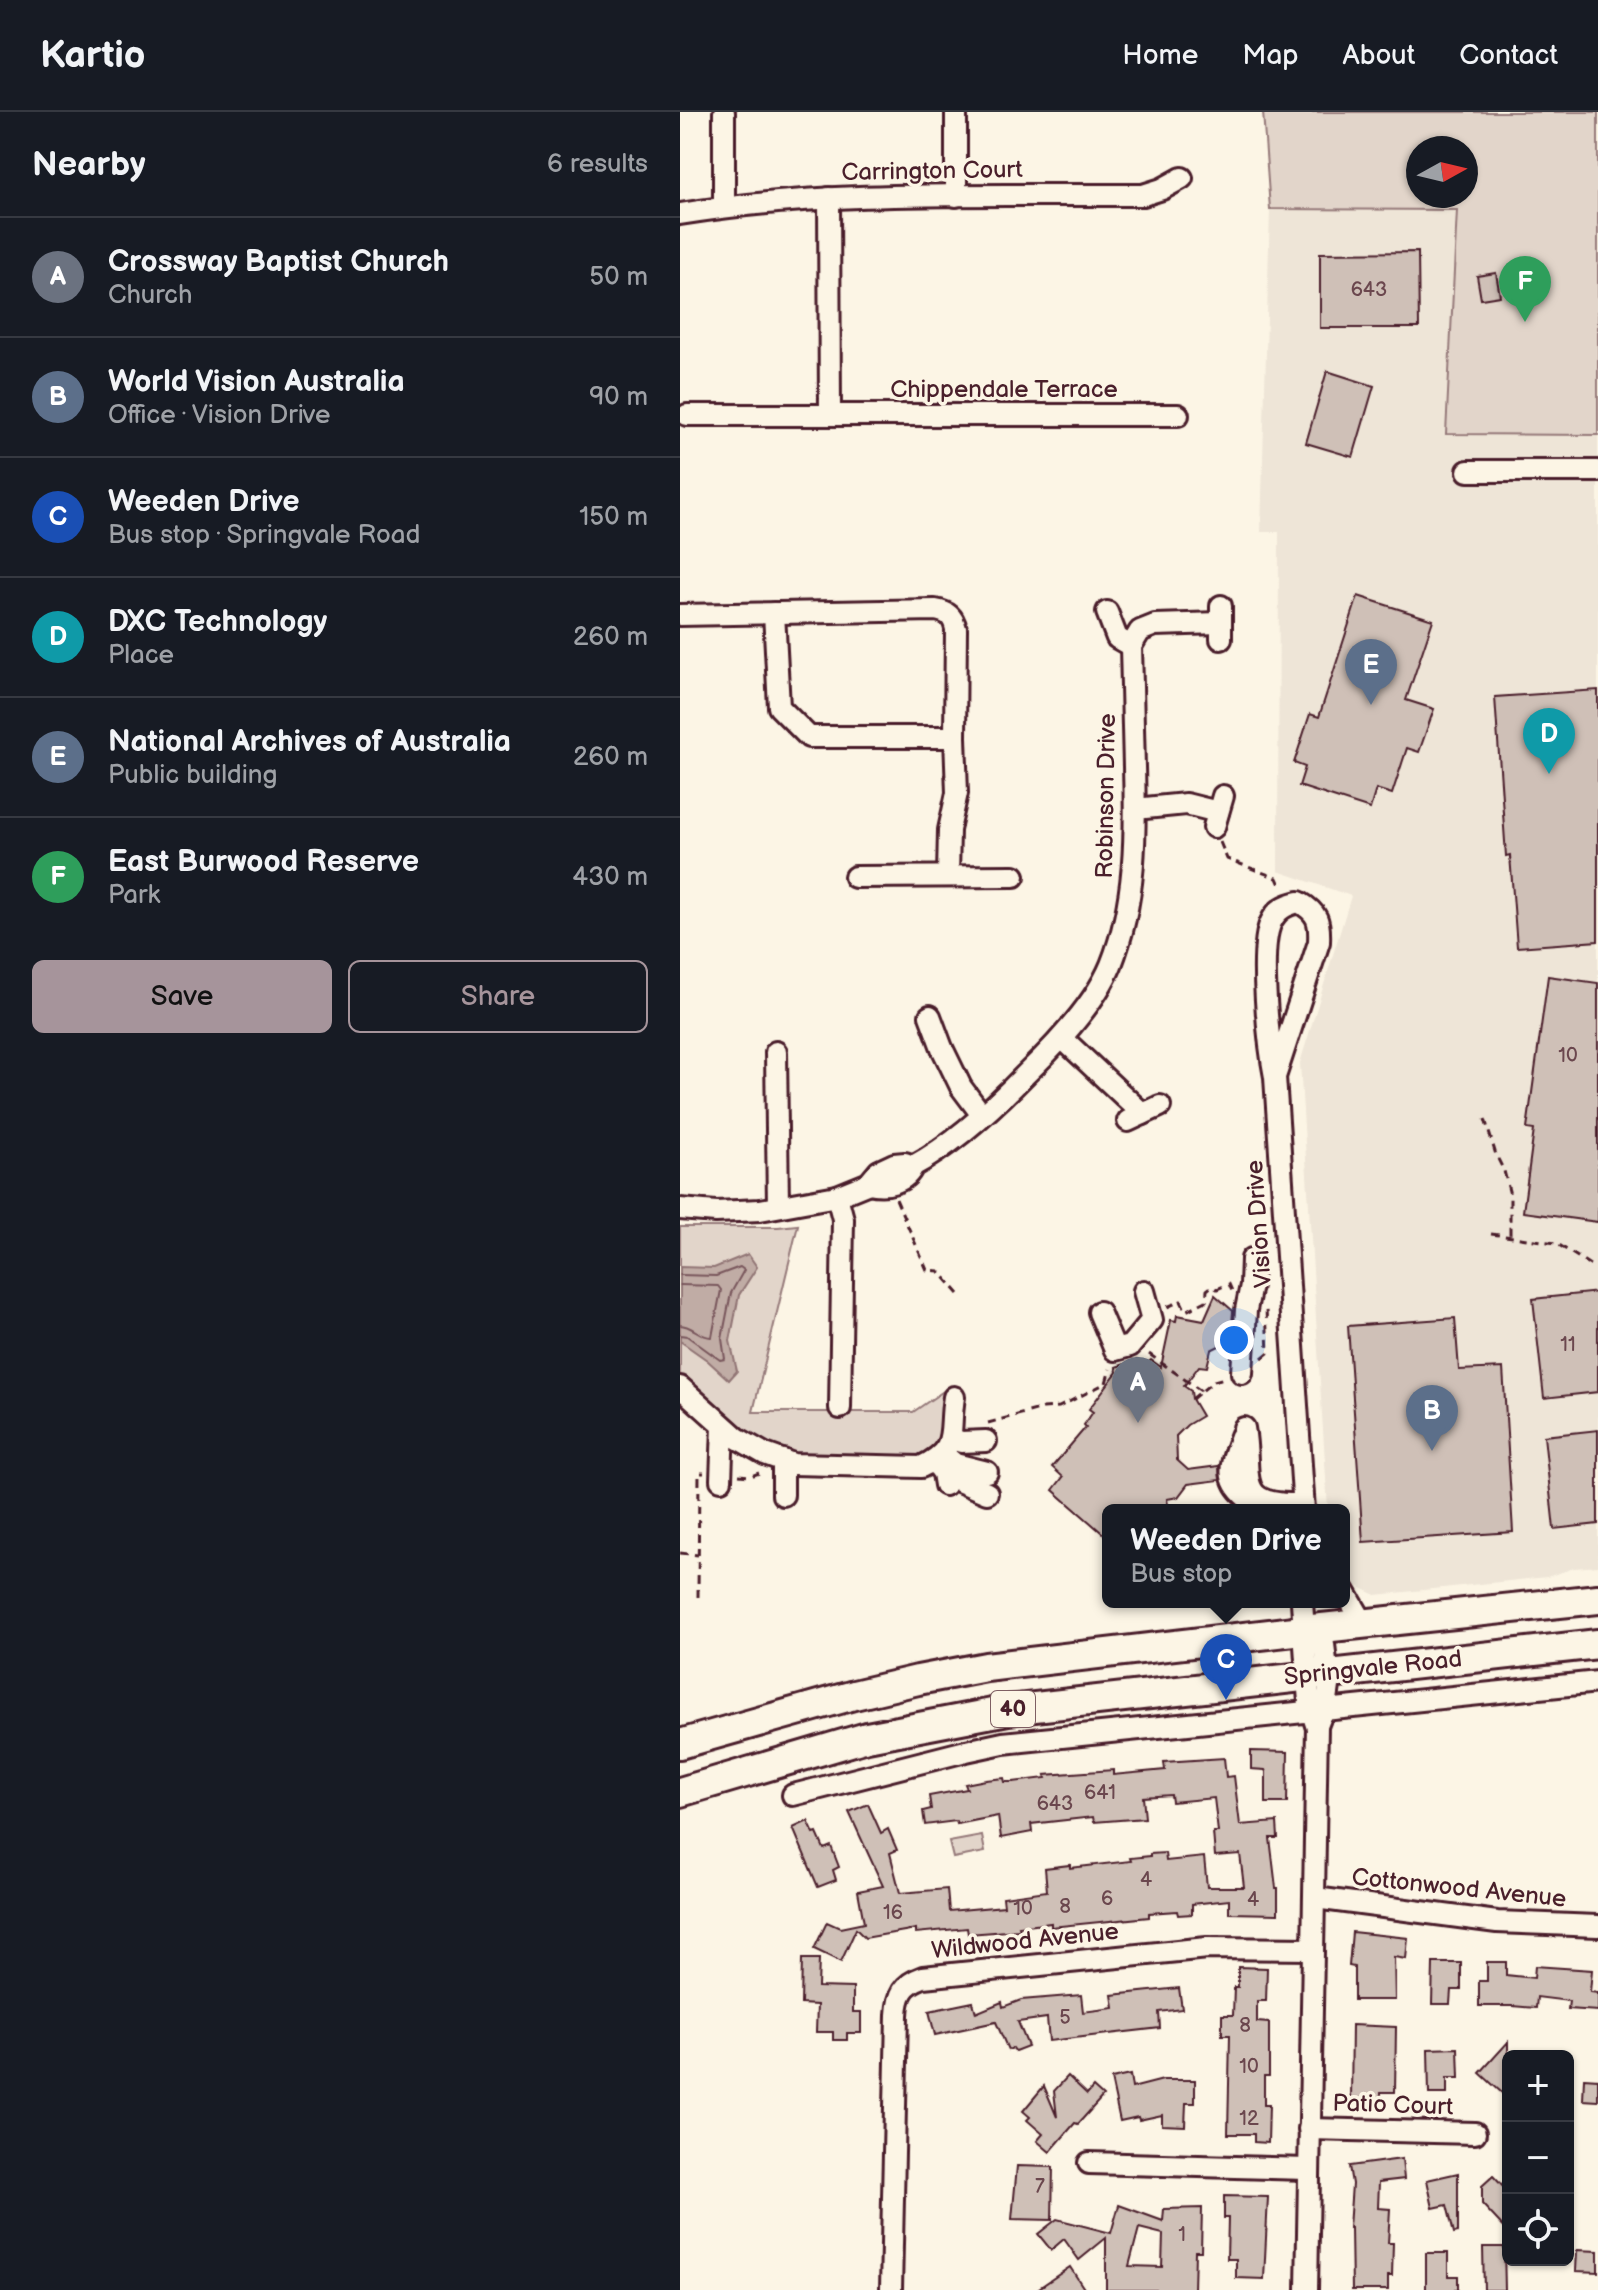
<!DOCTYPE html>
<html lang="en">
<head>
<meta charset="utf-8">
<style>
  body { margin:0; font-family:"Balsamiq Sans",sans-serif; background:#242831; color:#f1f3f6 }
  .controls { position:absolute; right:24px; bottom:24px; display:grid; overflow:hidden; border-radius:12px; box-shadow:0 2px 6px #0004 }
  .controls button { width:72px; height:72px; display:grid; place-items:center; padding:0; border:0; border-bottom:2px solid #363941; background:#171b24; color:#f1f3f6; font:40px sans-serif }
  .compass { position:absolute; left:726px; top:24px; width:72px; height:72px; border-radius:50%; background:#171b24; box-shadow:0 2px 6px #0004; rotate:82deg }
  .you { position:absolute; left:554px; top:1228px; width:28px; height:28px; margin:-20px; border:6px solid #fff; border-radius:50%; background:#1a73e8; box-shadow:0 0 0 12px #1a73e833 }
  .badge { display:grid; place-items:center; width:52px; height:52px; border-radius:50%; background:#a6949b; color:#fff; font-size:26px; font-weight:700 }
  .pin { position:absolute; translate:-50% -66px; filter:drop-shadow(0 2px 4px #0008) }
  .pin::after { content:''; position:absolute; top:42px; width:28px; height:24px; background:inherit; clip-path:polygon(0 0,100% 0,50% 100%) }
  .popup { position:absolute; left:422px; top:1392px; width:248px; height:104px; box-sizing:border-box; display:grid; place-content:center; border-radius:12px; background:#171b24; filter:drop-shadow(0 2px 6px #0005); font-size:26px; white-space:nowrap; color:#9ea1a6 }
  .popup b { font-size:30px; color:#f1f3f6 }
  .popup::after { content:''; position:absolute; left:50%; top:100%; margin-left:-16px; border:16px solid transparent; border-top-color:#171b24 }
  .list { margin:0; padding:0; list-style:none }
  h2 { display:flex; justify-content:space-between; align-items:center; height:104px; margin:0; padding:0 32px; font-size:34px }
  h2 small { font-size:26px; font-weight:400; color:#9ea1a6 }
  .list li { display:grid; grid-template-columns:52px 1fr auto; gap:24px; align-items:center; box-sizing:border-box; height:120px; padding:0 32px; border-top:2px solid #363941 }
  .list b { display:block; font-size:30px; white-space:nowrap }
  .list p { margin:0; font-size:26px; white-space:nowrap; color:#9ea1a6 }
  .list em { font-size:26px; font-style:normal; color:#9ea1a6 }
  .actions { display:flex; gap:16px; padding:24px 32px }
  .actions a { flex:1; padding:18px 0; border:2px solid #a6949b; border-radius:12px; text-align:center; font-size:28px; color:#a6949b }
  .actions .main { background:#a6949b; color:#111 }
  .icon { flex:none; width:44px; height:44px; fill:none; stroke:currentColor; stroke-width:2; stroke-linecap:round; stroke-linejoin:round }
  .map { position:relative; flex:none; width:918px; height:2178px; overflow:hidden }
  header { display:flex; align-items:center; gap:48px; box-sizing:border-box; height:112px; padding:0 40px; background:#171b24; border-bottom:2px solid #363941 }
  header strong { font-size:38px }
  nav { display:flex; gap:44px; margin-inline-start:auto; font-size:28px }
  main { display:flex }
  aside { flex:1; background:#171b24 }
  .map>svg:first-child { display:block }
  .built { fill:#eee5d7 }
  .green { fill:#e2d5ca; stroke:#967a7a; stroke-width:2; fill-rule:evenodd }
  .water { fill:#c0aca5; stroke:#917474; stroke-width:2 }
  .lines { fill:none; stroke-linecap:round; stroke-linejoin:round }
  .shore { stroke:#79575c; stroke-width:2 }
  .building { fill:#cfc0b7; stroke:#4a1f2b; stroke-width:2; fill-rule:evenodd }
  .minor-casing { stroke:#4a1f2b; stroke-width:26 }
  .highway-casing { stroke:#4a1f2b; stroke-width:34 }
  .path { stroke:#4a1f2b; stroke-width:3; stroke-dasharray:8 6; stroke-linecap:butt }
  .minor { stroke:#fcf5e5; stroke-width:20 }
  .highway { stroke:#fcf5e5; stroke-width:28 }
  .labels { text-anchor:middle; dominant-baseline:central; stroke-width:7; stroke-linejoin:round; paint-order:stroke }
  .number-label { font-size:20px; fill:#6b474e }
  .shield { fill:#fcf5e5; stroke:#7f5f63; stroke-width:2 }
  .shield-label { font-size:22px; font-weight:bold; fill:#4a1f2b }
  .street-label { font-size:24px; fill:#4a1f2b; stroke:#fcf5e5 }
</style>
</head>
<body>
<header>
<strong>Kartio</strong>
<nav><a>Home</a><a>Map</a><a>About</a><a>Contact</a></nav>
</header>
<main>
<aside>
<h2>Nearby<small>6 results</small></h2>
<ul class="list">
<li><span class="badge" style="background:#6b7280">A</span><div><b>Crossway Baptist Church</b><p>Church</p></div><em>50 m</em></li>
<li><span class="badge" style="background:#5c6f8a">B</span><div><b>World Vision Australia</b><p>Office · Vision Drive</p></div><em>90 m</em></li>
<li><span class="badge" style="background:#1a4fb4">C</span><div><b>Weeden Drive</b><p>Bus stop · Springvale Road</p></div><em>150 m</em></li>
<li><span class="badge" style="background:#0f9aa8">D</span><div><b>DXC Technology</b><p>Place</p></div><em>260 m</em></li>
<li><span class="badge" style="background:#5c6f8a">E</span><div><b>National Archives of Australia</b><p>Public building</p></div><em>260 m</em></li>
<li><span class="badge" style="background:#2e9e5b">F</span><div><b>East Burwood Reserve</b><p>Park</p></div><em>430 m</em></li>
</ul>
<div class="actions"><a class="main">Save</a><a>Share</a></div>
</aside>
<div class="map">
<svg width="918" height="2178" viewBox="0 0 918 2178">
  <rect width="100%" height="100%" fill="#fcf5e5"/>
  <filter id="ink" filterUnits="userSpaceOnUse"><feTurbulence type="fractalNoise" baseFrequency=".0125" numOctaves="2"/><feDisplacementMap in="SourceGraphic" scale="16" xChannelSelector="R" yChannelSelector="G"/><feConvolveMatrix kernelMatrix="1 2 1 2 8 2 1 2 1" color-interpolation-filters="sRGB"/></filter>
  <g filter="url(#ink)">
    <!-- built -->
    <polygon class="built" points="590,97 777,98 767,322 918,323 918,1454 894,1456 867,1465 696,1483 673,1472 664,1454 664,1398 648,1398 620,951 671,784 598,759 599,420 581,420"/>
    <!-- green -->
    <g class="green">
      <path d="M583,0h335v323l-152,-1 11,-224 -187,-1zM738,36h48v48h-48z"/>
      <polygon points="118,1113 73,1300 233,1300 265,1278 261,1329 251,1339 240,1345 112,1342 81,1332 59,1318 23,1280 0,1263 0,1115 98,1115"/>
      <polygon points="302,1724 305,1740 273,1746 269,1730"/>
    </g>
    <!-- water -->
    <polygon class="water" points="68,1142 77,1155 59,1183 50,1229 57,1259 49,1268 27,1248 0,1229 0,1155 34,1156"/>
    <g class="lines">
      <!-- shore -->
      <g class="shore">
        <polyline points="0,1163 36,1164 60,1155 64,1158 51,1181 42,1227 45,1247 40,1248 7,1224 0,1223"/>
        <path d="M0,1173l38,1 3,4 -9,47c-11,1 -20,-12 -32,-12"/>
      </g>
    </g>
    <!-- building -->
    <g class="building">
      <polygon points="738,140 739,216 640,216 640,141"/>
      <polygon points="816,161 820,184 801,187 797,164"/>
      <polygon points="647,259 694,274 673,345 626,331"/>
      <polygon points="678,484 753,508 726,588 754,597 739,640 727,636 712,682 696,677 690,697 619,674 625,655 614,651 630,602 639,605"/>
      <polygon points="918,578 918,829 837,835 830,743 826,744 815,585"/>
      <polygon points="868,864 918,871 918,1110 843,1100 854,1018 847,1017"/>
      <polygon points="918,1180 918,1280 864,1286 853,1187"/>
      <polygon points="535,1183 553,1199 552,1212 545,1231 531,1238 527,1255 519,1254 504,1274 511,1279 512,1287 522,1304 507,1313 496,1324 497,1348 508,1358 539,1354 540,1368 508,1372 498,1385 487,1387 489,1398 428,1398 428,1426 373,1378 383,1365 372,1355 406,1315 404,1313 413,1300 409,1297 437,1260 436,1255 457,1248 465,1254 471,1248 481,1255 491,1208 496,1209 497,1203 524,1208"/>
      <polygon points="775,1206 779,1258 823,1256 833,1420 683,1430 668,1214"/>
      <polygon points="918,1318 918,1412 874,1417 864,1324"/>
      <polygon points="571,1639 608,1640 607,1691 586,1691 586,1660 585,1658 571,1657"/>
      <polygon points="544,1646 546,1665 554,1664 560,1713 597,1710 598,1726 590,1726 596,1776 598,1776 598,1802 549,1801 549,1788 512,1792 512,1802 498,1803 497,1799 469,1801 469,1805 371,1815 371,1811 339,1815 340,1818 288,1822 287,1816 236,1821 236,1817 185,1826 176,1817 161,1850 134,1837 147,1810 160,1816 184,1811 178,1779 203,1774 169,1700 188,1692 201,1721 208,1717 217,1738 210,1741 220,1781 267,1777 269,1799 324,1794 323,1785 367,1779 365,1756 390,1753 390,1756 451,1749 450,1746 470,1744 470,1742 485,1741 486,1749 524,1745 527,1775 564,1775 560,1742 535,1744 533,1720 538,1720 534,1686 492,1690 491,1683 463,1685 465,1706 414,1710 413,1705 351,1712 352,1720 321,1726 318,1704 277,1712 276,1709 245,1713 243,1699 251,1697 249,1684 287,1677 285,1672 306,1668 324,1666 325,1670 333,1670 366,1666 365,1663 433,1658 433,1663 485,1658 484,1650"/>
      <polygon points="128,1709 134,1722 137,1721 144,1737 151,1734 159,1755 153,1758 156,1768 138,1775 113,1716"/>
      <polygon points="672,1820 728,1826 726,1847 714,1845 715,1888 674,1888 674,1855 669,1854"/>
      <polygon points="122,1847 139,1847 138,1875 173,1876 173,1900 181,1900 181,1921 167,1921 167,1928 153,1928 153,1920 136,1920 137,1893 121,1892"/>
      <polygon points="807,1850 826,1850 826,1863 854,1866 855,1854 912,1858 910,1880 918,1881 918,1899 888,1897 889,1889 857,1885 856,1896 832,1894 799,1894 799,1869 807,1869"/>
      <polygon points="753,1851 781,1851 781,1878 771,1878 770,1892 752,1892"/>
      <polygon points="558,1855 587,1856 586,1889 577,1889 577,1910 589,1911 589,1964 584,1964 584,1993 589,1993 588,2031 574,2030 574,2022 548,2022 550,1923 542,1923 542,1903 553,1903 554,1875 558,1875"/>
      <polygon points="499,1876 502,1897 479,1900 480,1916 369,1929 367,1906 338,1910 348,1934 335,1939 333,1936 328,1938 316,1910 255,1923 249,1899 293,1890 296,1901 322,1890 323,1895 341,1888 401,1883 403,1900 434,1896 432,1883"/>
      <polygon points="672,1913 716,1915 715,1980 701,1980 701,1988 671,1988"/>
      <polygon points="828,1930 828,1973 822,1981 800,1961"/>
      <polygon points="778,1936 779,1966 767,1966 767,1982 749,1982 748,1937"/>
      <polygon points="450,1963 452,1976 483,1968 515,1968 515,1991 506,1991 505,2014 482,2013 482,2003 459,2008 458,2005 440,2009 431,1967"/>
      <polygon points="388,1964 407,1982 413,1975 423,1984 398,2012 395,2011 370,2040 357,2029 363,2022 347,2008 350,2005 343,1999 364,1974 377,2005 374,1979"/>
      <polygon points="904,1966 918,1967 918,1989 903,1988"/>
      <polygon points="722,2047 724,2067 699,2070 698,2096 710,2097 708,2131 713,2131 712,2164 708,2164 708,2178 672,2178 671,2116 669,2116 672,2072 669,2054"/>
      <polygon points="337,2054 373,2055 372,2108 332,2107"/>
      <polygon points="778,2061 778,2120 774,2121 767,2093 753,2096 747,2068"/>
      <polygon points="813,2064 828,2080 828,2120 802,2092 802,2074"/>
      <polygon points="544,2084 588,2085 584,2167 556,2166 556,2147 547,2147 548,2106 544,2106"/>
      <path d="M439,2093l44,16 1,-12 38,-1 -1,43h-6l-1,39h-88v-52l-27,22 -15,-21 -13,11 -13,-16 19,-15 54,14zM459,2116l24,6 -1,33 -33,-1z"/>
      <polygon points="803,2135 824,2135 825,2178 804,2178"/>
      <polygon points="897,2138 918,2139 918,2160 896,2159"/>
      <polygon points="746,2141 768,2141 768,2164 778,2164 778,2178 746,2178"/>
      <polygon points="390,2155 405,2178 356,2178"/>
    </g>
    <g class="lines">
      <defs>
        <g id="minor">
          <polyline points="276,0 276,84"/>
          <polyline points="149,86 150,302"/>
          <polyline points="44,95 44,0"/>
          <path d="M0,102c153,-25 309,-18 463,-19l19,-6 20,-11"/>
          <polyline points="7,303 498,303"/>
          <polyline points="788,359 918,359"/>
          <polyline points="541,494 541,527"/>
          <polyline points="427,500 437,526 451,534"/>
          <polyline points="94,501 99,595 129,625 275,625"/>
          <path d="M0,503l255,-5c13,2 18,6 21,19l-1,108 2,56 -8,37 -1,45"/>
          <polyline points="455,697 506,692 538,700"/>
          <polyline points="534,715 543,684"/>
          <polyline points="175,765 334,764"/>
          <polyline points="250,904 262,936 281,975 302,1003"/>
          <polyline points="382,926 463,1002"/>
          <polyline points="96,940 98,1094"/>
          <path d="M595,965l44,-135c1,-21 -1,-29 -20,-40 -13,3 -22,7 -28,20 -13,27 -2,125 4,155l29,433"/>
          <polyline points="448,1009 480,994"/>
          <path d="M189,1071c17,4 37,0 44,-17 39,-21 82,-60 113,-92 30,-29 69,-70 85,-109 25,-63 25,-131 23,-198 -1,-40 -2,-80 -3,-121l9,-15 15,-6 65,-2"/>
          <polyline points="157,1084 163,1107 160,1296"/>
          <polyline points="0,1097 36,1100 80,1098 157,1084 189,1071 199,1059 214,1052 225,1051 233,1054"/>
          <polyline points="419,1200 435,1238 450,1234 472,1208 464,1179"/>
          <polyline points="562,1261 566,1198 571,1173 572,1147"/>
          <path d="M0,1275l57,51 28,16 28,10 128,3c39,-19 27,-33 33,-70"/>
          <path d="M564,1316c9,51 -12,78 59,76"/>
          <path d="M561,1324c-8,24 -19,41 5,61l11,1"/>
          <polyline points="271,1326 281,1330 306,1329"/>
          <polyline points="263,1342 275,1352 307,1360"/>
          <polyline points="103,1348 103,1383"/>
          <polyline points="254,1349 263,1361 265,1373"/>
          <polyline points="275,1352 281,1370 307,1381"/>
          <polyline points="41,1368 43,1314"/>
          <polyline points="664,1478 684,1512"/>
          <polyline points="622,1490 629,1591 636,1613"/>
          <polyline points="113,1683 286,1639 323,1631 918,1570"/>
          <polyline points="635,1786 817,1810 918,1814"/>
          <polyline points="629,2017 795,2021"/>
          <polyline points="409,2051 628,2057"/>
          <path d="M211,2178l6,-275c1,-20 6,-31 26,-38l284,-29 106,1"/>
          <polyline points="627,2178 637,1614 647,1588 649,1574 642,1516"/>
        </g>
        <g id="highway">
          <polyline points="0,1632 174,1583 238,1568 306,1555 623,1518 918,1487"/>
          <polyline points="0,1680 187,1625 328,1598 918,1532"/>
        </g>
      </defs>
      <!-- minor casing -->
      <use href="#minor" class="minor-casing"/>
      <!-- highway casing -->
      <use href="#highway" class="highway-casing"/>
      <!-- path -->
      <g class="path">
        <polyline points="540,730 547,747 597,766 602,777"/>
        <polyline points="805,1007 816,1043 824,1059 830,1083 830,1124"/>
        <polyline points="216,1087 247,1158 259,1159 279,1182"/>
        <polyline points="811,1122 876,1131 910,1153"/>
        <polyline points="487,1195 501,1189 506,1199 526,1189 527,1178 532,1174 537,1177 549,1172 552,1179"/>
        <polyline points="469,1242 521,1279"/>
        <polyline points="582,1246 588,1241 586,1197"/>
        <polyline points="512,1287 534,1269 544,1266"/>
        <polyline points="308,1311 363,1296 379,1295 426,1271 430,1257"/>
        <polyline points="59,1363 71,1364 79,1361"/>
        <polyline points="0,1441 18,1443"/>
        <polyline points="18,1485 19,1361 24,1361"/>
      </g>
      <!-- minor -->
      <use href="#minor" class="minor"/>
      <!-- highway -->
      <use href="#highway" class="highway"/>
    </g>
  </g>
  <g class="labels">
    <!-- number labels -->
    <g class="number-label">
      <text x="689" y="178">643</text>
      <text x="888" y="944">10</text>
      <text x="888" y="1233">11</text>
      <text x="420" y="1681">641</text>
      <text x="375" y="1692">643</text>
      <text x="466" y="1768">4</text>
      <text x="427" y="1787">6</text>
      <text x="573" y="1788">4</text>
      <text x="385" y="1795">8</text>
      <text x="343" y="1797">10</text>
      <text x="213" y="1801">16</text>
      <text x="385" y="1906">5</text>
      <text x="565" y="1914">8</text>
      <text x="569" y="1955">10</text>
      <text x="569" y="2007">12</text>
      <text x="360" y="2075">7</text>
      <text x="502" y="2123">1</text>
    </g>
    <!-- shield labels -->
    <rect class="shield" x="311" y="1579" width="44" height="36" rx="6"/>
    <g class="shield-label">
      <text x="333" y="1597">40</text>
    </g>
    <!-- street labels -->
    <g class="street-label">
      <text transform="translate(252 59) rotate(-1)">Carrington Court</text>
      <text x="324" y="277">Chippendale Terrace</text>
      <text transform="translate(426 684) rotate(-89)">Robinson Drive</text>
      <text transform="translate(579 1112) rotate(-94)">Vision Drive</text>
      <text transform="translate(693 1556) rotate(-6)">Springvale Road</text>
      <text transform="translate(779 1776) rotate(6)">Cottonwood Avenue</text>
      <text transform="translate(345 1829) rotate(-6)">Wildwood Avenue</text>
      <text transform="translate(713 1993) rotate(2)">Patio Court</text>
    </g>
  </g>
</svg>
<div class="controls">
<button>+</button>
<button>−</button>
<button><svg class="icon" aria-label="locate" viewBox="0 0 24 24"><circle cx="12" cy="12" r="6"/><path d="M12 2v4M12 18v4M2 12h4M18 12h4"/></svg></button>
</div>
<svg class="compass" viewBox="-18 -18 36 36"><path d="M0-13l5 13h-10z" fill="#e53935"/><path d="M0 13l5-13h-10z" fill="#9ea1a6"/></svg>
<div class="you"></div>
<div class="pin badge" style="left:458px;top:1311px;background:#6b7280">A</div>
<div class="pin badge" style="left:752px;top:1339px;background:#5c6f8a">B</div>
<div class="pin badge" style="left:546px;top:1588px;background:#1a4fb4">C</div>
<div class="popup"><b>Weeden Drive</b>Bus stop</div>
<div class="pin badge" style="left:869px;top:662px;background:#0f9aa8">D</div>
<div class="pin badge" style="left:691px;top:593px;background:#5c6f8a">E</div>
<div class="pin badge" style="left:845px;top:210px;background:#2e9e5b">F</div>
</div>
</main>
</body>
</html>
